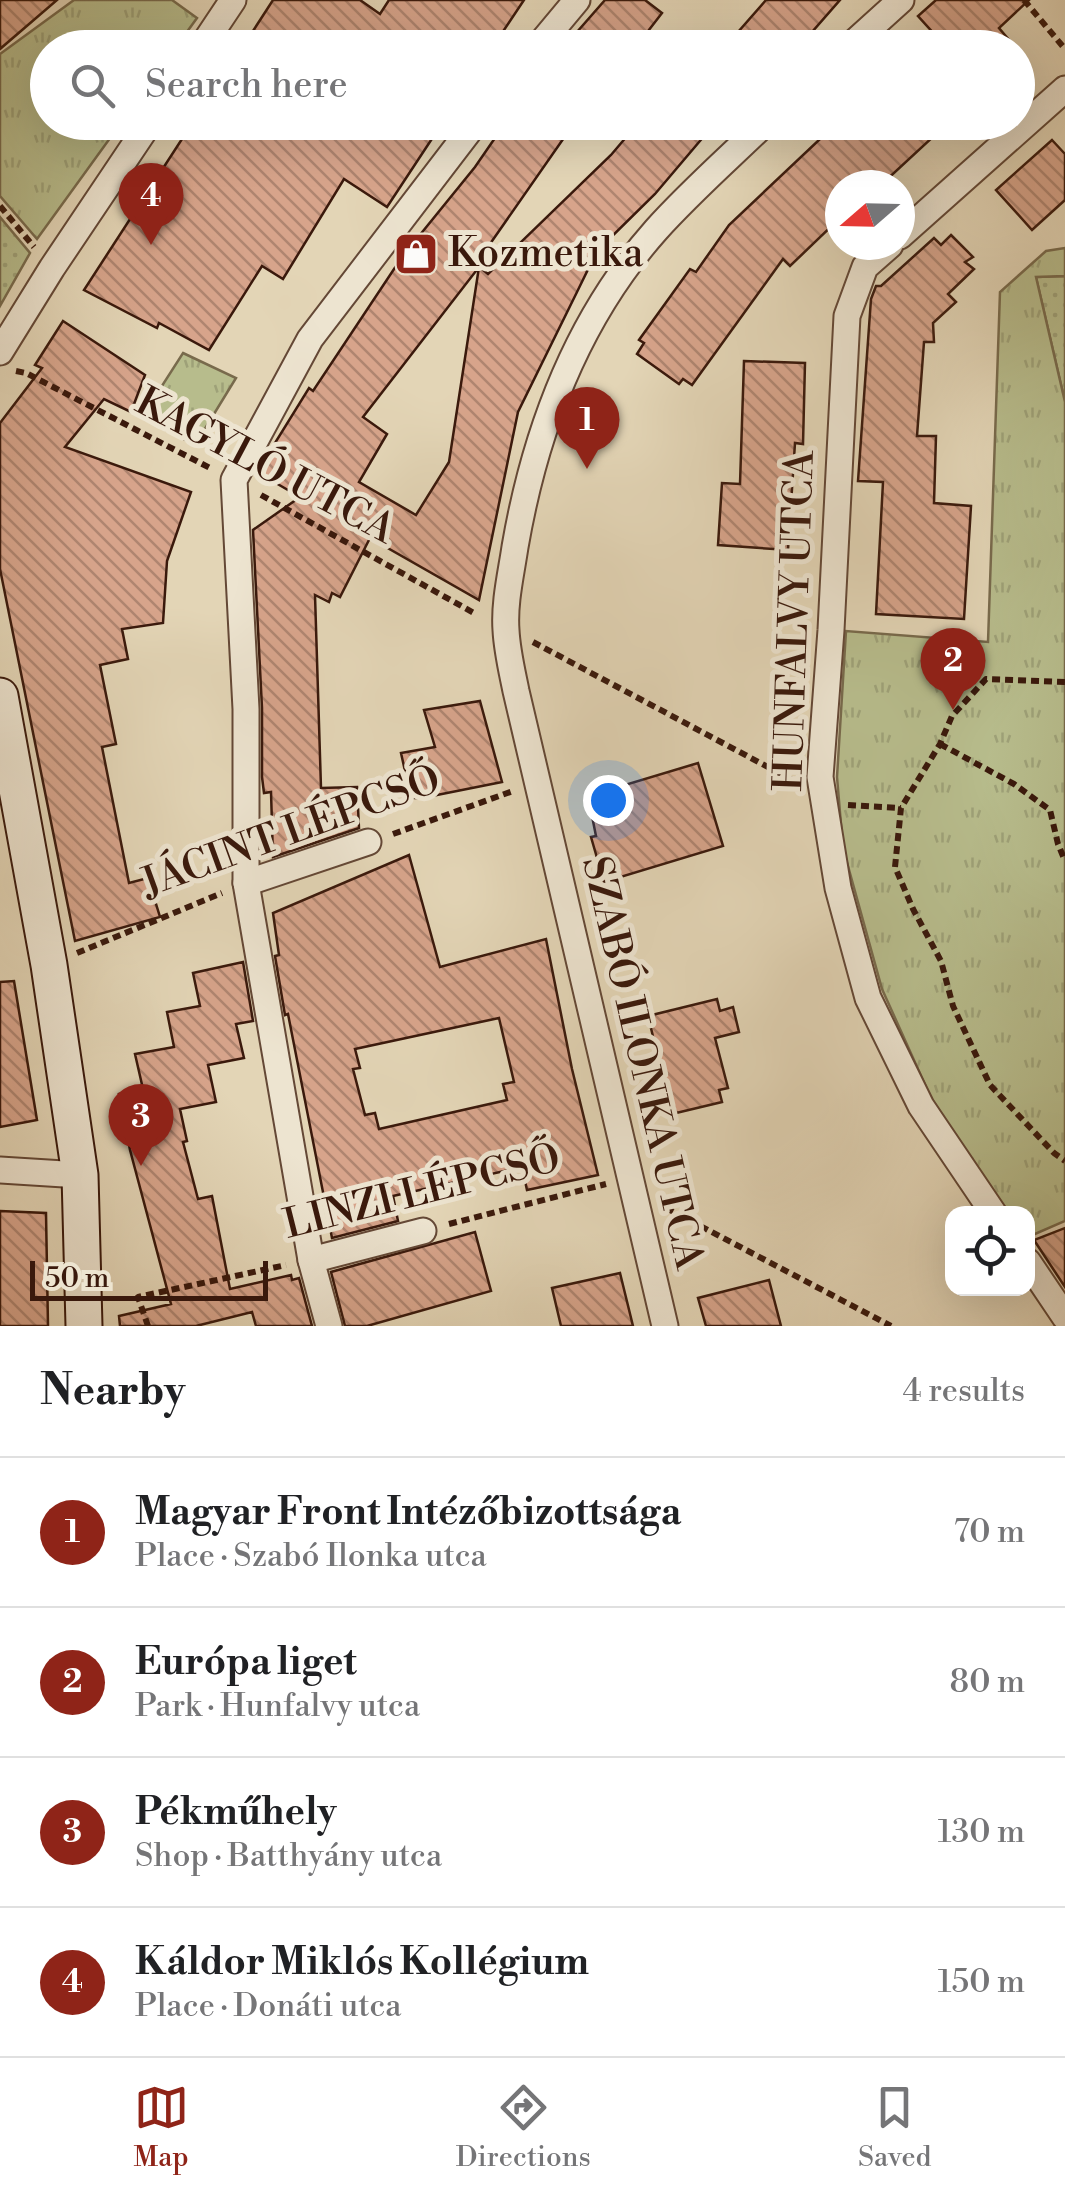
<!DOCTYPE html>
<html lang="en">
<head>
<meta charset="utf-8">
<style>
  body { margin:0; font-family:"Libre Bodoni",serif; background:#f2f2f2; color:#202124 }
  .controls { position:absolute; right:30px; bottom:30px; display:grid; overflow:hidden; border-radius:20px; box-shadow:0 10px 40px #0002 }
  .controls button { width:90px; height:90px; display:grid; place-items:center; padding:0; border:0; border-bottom:2px solid #e0e0e0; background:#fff; color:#202124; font:50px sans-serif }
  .compass { position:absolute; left:825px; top:170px; width:90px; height:90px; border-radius:50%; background:#fff; box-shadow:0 10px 40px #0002; rotate:250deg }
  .scale { position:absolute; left:30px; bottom:25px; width:238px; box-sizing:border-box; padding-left:10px; border:5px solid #3a190c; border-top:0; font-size:28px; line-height:35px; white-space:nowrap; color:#3a190c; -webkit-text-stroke:8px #ede4d0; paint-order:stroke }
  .you { position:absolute; left:608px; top:800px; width:35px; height:35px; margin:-25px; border:8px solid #fff; border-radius:50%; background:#1a73e8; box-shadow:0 0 0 15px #1a73e833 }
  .badge { display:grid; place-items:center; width:65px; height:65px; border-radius:50%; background:#8f2418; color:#fff; font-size:32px; font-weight:700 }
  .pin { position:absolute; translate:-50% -82px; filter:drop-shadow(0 2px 5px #0008) }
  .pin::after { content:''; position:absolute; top:52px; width:35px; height:30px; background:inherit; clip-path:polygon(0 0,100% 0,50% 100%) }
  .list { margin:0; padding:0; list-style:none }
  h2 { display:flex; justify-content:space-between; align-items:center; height:130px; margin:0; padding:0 40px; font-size:42px }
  h2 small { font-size:32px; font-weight:400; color:#757577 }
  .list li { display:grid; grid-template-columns:65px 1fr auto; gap:30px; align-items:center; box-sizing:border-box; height:150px; padding:0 40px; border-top:2px solid #e0e0e0 }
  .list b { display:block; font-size:38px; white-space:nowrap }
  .list p { margin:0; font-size:32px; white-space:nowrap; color:#757577 }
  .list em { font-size:32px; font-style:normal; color:#757577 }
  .icon { flex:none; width:55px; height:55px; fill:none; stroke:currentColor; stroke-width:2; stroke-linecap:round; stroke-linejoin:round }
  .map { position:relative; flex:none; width:1065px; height:1326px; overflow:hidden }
  .search { position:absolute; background:#fff; box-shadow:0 10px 40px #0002; left:30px; right:30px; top:30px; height:110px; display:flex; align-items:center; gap:25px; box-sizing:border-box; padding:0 35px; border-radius:55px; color:#757577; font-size:38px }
  .sheet { height:730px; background:#fff }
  nav { display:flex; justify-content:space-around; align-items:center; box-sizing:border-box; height:140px; border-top:2px solid #e0e0e0; background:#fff; font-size:28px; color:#757577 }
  nav a { display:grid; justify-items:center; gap:5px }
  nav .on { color:#8f2418 }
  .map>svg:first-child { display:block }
  .grass { fill:url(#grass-dots); stroke:#786a4c; stroke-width:2.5 }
  .park { fill:url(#park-tufts); stroke:#786a4c; stroke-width:2.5 }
  .building { fill:url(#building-back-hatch); stroke:#3a190c; stroke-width:2.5; fill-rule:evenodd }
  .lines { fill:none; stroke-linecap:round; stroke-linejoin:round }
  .street-casing { stroke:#644836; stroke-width:29 }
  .secondary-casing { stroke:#3a190c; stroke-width:39 }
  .path { stroke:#3a190c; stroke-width:6; stroke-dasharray:8 5; stroke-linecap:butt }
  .street { stroke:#ede4d0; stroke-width:25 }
  .secondary { stroke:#ede4d0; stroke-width:35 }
  .labels { text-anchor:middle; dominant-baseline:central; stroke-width:10; stroke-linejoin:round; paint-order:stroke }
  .poi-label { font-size:40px; fill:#3a190c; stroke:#ede4d0; text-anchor:start }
  .street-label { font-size:40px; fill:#3a190c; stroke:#ede4d0 }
</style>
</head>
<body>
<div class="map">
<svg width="1065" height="1326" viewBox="0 0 1065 1326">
  <defs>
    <pattern id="grass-dots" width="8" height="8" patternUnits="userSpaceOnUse" patternTransform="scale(2.5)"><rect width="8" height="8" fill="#b7bc8c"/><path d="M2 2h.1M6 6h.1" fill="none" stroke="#9ea178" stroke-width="1.8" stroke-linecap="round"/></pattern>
    <pattern id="park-tufts" width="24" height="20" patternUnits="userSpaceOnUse" patternTransform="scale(2.5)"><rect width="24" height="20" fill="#b7bc8c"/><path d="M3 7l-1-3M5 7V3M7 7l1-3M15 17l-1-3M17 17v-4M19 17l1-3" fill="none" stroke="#9ea178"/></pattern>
    <pattern id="building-back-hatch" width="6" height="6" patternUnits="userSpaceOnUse" patternTransform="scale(2.5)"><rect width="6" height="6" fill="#d7a48b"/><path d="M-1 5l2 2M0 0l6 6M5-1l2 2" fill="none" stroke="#af8570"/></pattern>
  </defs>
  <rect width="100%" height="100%" fill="#e3d5b6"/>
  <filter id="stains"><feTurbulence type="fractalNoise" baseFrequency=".002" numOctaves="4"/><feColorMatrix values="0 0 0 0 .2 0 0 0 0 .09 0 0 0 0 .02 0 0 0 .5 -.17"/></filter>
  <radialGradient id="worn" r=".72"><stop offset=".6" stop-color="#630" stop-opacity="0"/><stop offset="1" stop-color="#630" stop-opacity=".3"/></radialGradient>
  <!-- grass -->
  <g class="grass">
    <polygon points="0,217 30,253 0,306"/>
    <polygon points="1065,276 1065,402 1036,277"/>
  </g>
  <!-- park -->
  <g class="park">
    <polygon points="74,0 172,0 197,18 176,47 48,48 48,122 121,123 37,239 0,196 0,54"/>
    <polygon points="1065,248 1065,276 1036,277 1065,402 1065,1221 1028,1237 1028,1214 1006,1213 931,1098 882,989 843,848 837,777 846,631 988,642 1000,292 1046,251"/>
    <polygon points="183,353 236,378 195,445 142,417"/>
  </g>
  <!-- building -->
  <g class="building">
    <polygon points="0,0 57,0 0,49"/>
    <polygon points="273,0 360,0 380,14 389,0 524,0 492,48 242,48"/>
    <polygon points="605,0 645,0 662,13 635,48 563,48"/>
    <polygon points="766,0 840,0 798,48 724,48"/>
    <polygon points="936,0 1029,0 999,28 1016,48 947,48 918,16"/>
    <polygon points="193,122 443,122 387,207 344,179 283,279 262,266 209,350 159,323 157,328 84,290"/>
    <path d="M506,122h69l-99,142 12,10 123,-119 28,-33h77l-61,72 -58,57 -20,41 -59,120 -39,188 -109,-62 -30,59 -8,-4 -3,9 -14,-7 6,193 36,-1 2,41 -86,29 -2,-65 -7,1 -2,-16v-69l-9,-178 47,-33 -43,-25 52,-84 4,3 89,-134 73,-90zM479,267l-30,195 -33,53 -57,-33 28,-48 -24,-17z"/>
    <polygon points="838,122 922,122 934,136 881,185 840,185 840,218 790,266 783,259 692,385 683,379 679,384 637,354 644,343 639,340 690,269 696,272 729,225"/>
    <polygon points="1052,140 1065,154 1065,200 1032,230 996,190"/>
    <polygon points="951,235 973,257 965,262 974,269 948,294 956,302 933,323 934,342 924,342 917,436 936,436 934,503 971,506 964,619 876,614 883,482 858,481 871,299 876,286 881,286 934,238 941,245"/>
    <polygon points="63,321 145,375 131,412 104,399 65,447 191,492 167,561 163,623 122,629 128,659 100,665 116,744 102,747 129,883 148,878 160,917 75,941 0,569 0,423 42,368 35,365"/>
    <polygon points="744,361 805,363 803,444 795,443 788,550 718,545 722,483 740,484"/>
    <polygon points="480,701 502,782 422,798 411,798 401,753 435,747 424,710"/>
    <polygon points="698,763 723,846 604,882 591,837 596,836 588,796"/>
    <path d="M409,855l31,112 106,-28 26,130 26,106 -71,15 -5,-23 -129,29 5,25 -66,17 -44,-224 -3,1 -10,-59 4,-1 -6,-42zM499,1018l15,64 -11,2 4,16 -128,29 -4,-16 -10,2 -12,-46 7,-1 -5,-19z"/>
    <polygon points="243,962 253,1021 236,1024 244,1058 208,1065 216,1102 180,1109 187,1141 183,1142 198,1199 212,1196 230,1289 291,1275 292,1280 299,1278 312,1326 256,1326 252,1312 196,1326 120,1326 119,1316 171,1304 130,1150 119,1094 143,1089 135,1054 174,1047 167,1012 200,1006 193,973"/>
    <polygon points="14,981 37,1120 0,1127 0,982"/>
    <polygon points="717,999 720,1011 733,1007 739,1032 715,1038 728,1088 719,1090 722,1102 672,1114 648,1016"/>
    <polygon points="0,1211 46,1213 48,1326 0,1326"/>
    <polygon points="1065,1228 1065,1287 1034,1240"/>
    <polygon points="475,1232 491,1291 367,1326 345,1326 331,1272"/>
    <polygon points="620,1273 633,1326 561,1326 552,1288"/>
    <polygon points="769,1280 781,1326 706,1326 698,1298"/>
  </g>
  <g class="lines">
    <defs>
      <g id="street">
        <polyline points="201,48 233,0"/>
        <polyline points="537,48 577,0"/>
        <polyline points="848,48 901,0"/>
        <polyline points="900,236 1065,89"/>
        <polyline points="890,245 865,267 847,316 831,630 820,777 838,888 868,998 921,1106 994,1214"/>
        <polyline points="0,352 52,268 150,122"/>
        <polyline points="246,883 368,842"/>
        <polyline points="0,1170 80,1175"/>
        <polyline points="311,1260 423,1231"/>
        <polyline points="1028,1262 1065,1317"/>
        <polyline points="329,1326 311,1260 246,883 246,709 234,480 310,339 476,122"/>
        <path d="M665,1326l-149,-635c-4,-20 -9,-40 -10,-61 -2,-27 5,-56 9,-83 20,-116 62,-228 141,-317 34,-38 73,-72 110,-108"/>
      </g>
      <polyline id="secondary" points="0,696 49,965 80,1175 84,1326"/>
    </defs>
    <!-- street casing -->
    <use href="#street" class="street-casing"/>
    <!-- secondary casing -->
    <use href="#secondary" class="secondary-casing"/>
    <!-- path -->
    <g class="path">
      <polyline points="1024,0 1065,49"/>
      <polyline points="0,206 34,247"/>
      <polyline points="16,371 26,373 210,468"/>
      <polyline points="261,495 474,613"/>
      <polyline points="533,642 796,782"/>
      <polyline points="1065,682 986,679 952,716 940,744 901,808 895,867 913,909 941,961 953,1006 990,1085 1054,1153 1065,1161"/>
      <polyline points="940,744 1014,784 1050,810 1058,844 1065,861"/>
      <polyline points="848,805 901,808"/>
      <polyline points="393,834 513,791"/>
      <polyline points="77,953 222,893"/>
      <polyline points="666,1208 891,1326"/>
      <polyline points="449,1224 606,1184"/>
      <polyline points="148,1326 138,1297 286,1265"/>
    </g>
    <!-- street -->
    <use href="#street" class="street"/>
    <!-- secondary -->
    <use href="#secondary" class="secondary"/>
  </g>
  <!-- icons -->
  <defs>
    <symbol id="shop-square" viewBox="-11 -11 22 22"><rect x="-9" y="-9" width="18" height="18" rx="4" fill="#8f2418" stroke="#ede4d0"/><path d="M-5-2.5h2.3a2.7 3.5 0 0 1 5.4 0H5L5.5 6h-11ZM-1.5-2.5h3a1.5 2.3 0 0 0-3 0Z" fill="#fff"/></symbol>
  </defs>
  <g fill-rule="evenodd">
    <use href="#shop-square" x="391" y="229" width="50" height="50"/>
  </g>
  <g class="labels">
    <!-- poi labels -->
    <g class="poi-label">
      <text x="448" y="254">Kozmetika</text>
    </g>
    <!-- street labels -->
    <g class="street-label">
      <text transform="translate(265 466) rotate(28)">KAGYLÓ UTCA</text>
      <text transform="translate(795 621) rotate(-88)">HUNFALVY UTCA</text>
      <text transform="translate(291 832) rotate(-20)">JÁCINT LÉPCSŐ</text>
      <text transform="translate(642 1063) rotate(77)">SZABÓ ILONKA UTCA</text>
      <text transform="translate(422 1192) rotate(-14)">LINZI LÉPCSŐ</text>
    </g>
  </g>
  <rect width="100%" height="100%" filter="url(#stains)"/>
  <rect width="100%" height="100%" fill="url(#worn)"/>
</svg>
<div class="controls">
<button><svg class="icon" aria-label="locate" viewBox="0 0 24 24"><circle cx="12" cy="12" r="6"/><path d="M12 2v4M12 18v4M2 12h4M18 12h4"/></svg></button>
</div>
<svg class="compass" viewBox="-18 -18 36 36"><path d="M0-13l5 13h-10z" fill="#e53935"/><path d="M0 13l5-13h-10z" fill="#757577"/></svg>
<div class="scale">50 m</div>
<div class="you"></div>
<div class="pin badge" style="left:587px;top:469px">1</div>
<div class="pin badge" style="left:953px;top:710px">2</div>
<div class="pin badge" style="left:141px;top:1166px">3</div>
<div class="pin badge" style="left:151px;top:245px">4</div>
<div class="search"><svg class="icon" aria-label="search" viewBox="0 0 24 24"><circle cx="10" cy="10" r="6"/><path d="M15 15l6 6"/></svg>Search here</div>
</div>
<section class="sheet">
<h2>Nearby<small>4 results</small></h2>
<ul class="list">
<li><span class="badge">1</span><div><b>Magyar Front Intézőbizottsága</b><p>Place · Szabó Ilonka utca</p></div><em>70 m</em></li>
<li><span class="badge">2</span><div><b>Európa liget</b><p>Park · Hunfalvy utca</p></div><em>80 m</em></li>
<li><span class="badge">3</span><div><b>Pékműhely</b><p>Shop · Batthyány utca</p></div><em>130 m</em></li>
<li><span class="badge">4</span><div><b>Káldor Miklós Kollégium</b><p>Place · Donáti utca</p></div><em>150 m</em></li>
</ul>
</section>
<nav>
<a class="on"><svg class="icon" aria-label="map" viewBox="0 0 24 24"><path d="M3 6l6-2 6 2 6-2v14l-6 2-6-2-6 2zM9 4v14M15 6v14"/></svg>Map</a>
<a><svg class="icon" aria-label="directions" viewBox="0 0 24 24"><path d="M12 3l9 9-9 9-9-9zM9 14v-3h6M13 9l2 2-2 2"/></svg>Directions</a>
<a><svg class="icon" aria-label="saved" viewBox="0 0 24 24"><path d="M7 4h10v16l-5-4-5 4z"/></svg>Saved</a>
</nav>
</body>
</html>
